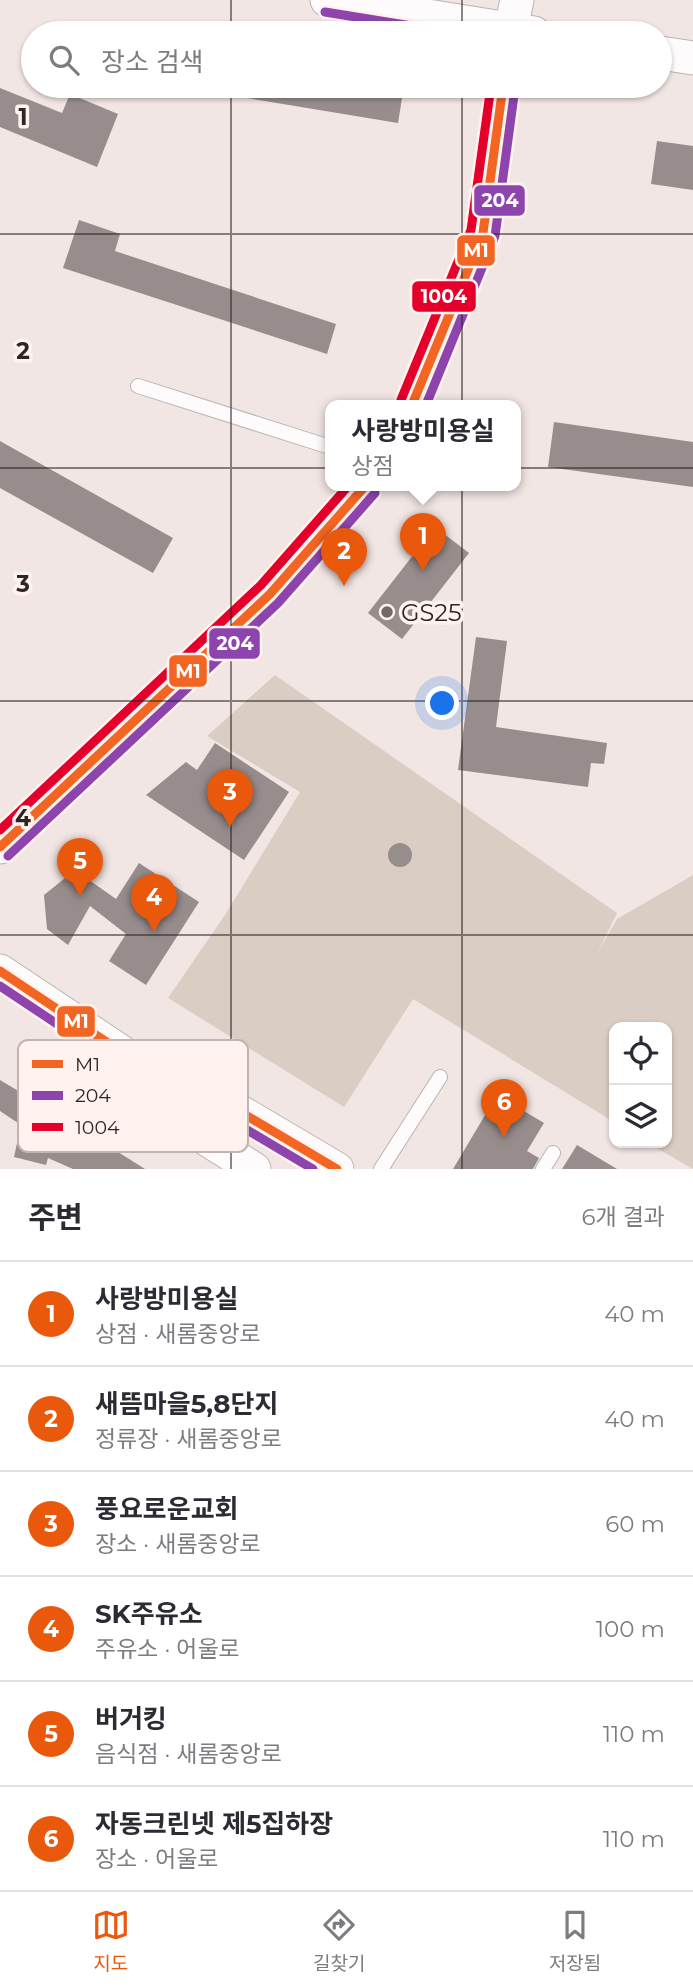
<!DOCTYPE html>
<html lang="ko">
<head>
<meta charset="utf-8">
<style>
  body { margin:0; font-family:Montserrat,"Noto Sans KR",sans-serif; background:#f7f7f7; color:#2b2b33 }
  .controls { position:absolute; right:21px; bottom:21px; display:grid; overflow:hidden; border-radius:14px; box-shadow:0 2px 5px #0004 }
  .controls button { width:63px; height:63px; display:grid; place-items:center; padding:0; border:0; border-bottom:2px solid #e1e1e2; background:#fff; color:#2b2b33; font:35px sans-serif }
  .you { position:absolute; left:443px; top:704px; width:24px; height:24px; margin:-18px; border:5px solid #fff; border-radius:50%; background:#1a73e8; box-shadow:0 0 0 10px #1a73e833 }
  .badge { display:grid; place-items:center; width:46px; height:46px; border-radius:50%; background:#ea580c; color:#fff; font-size:23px; font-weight:700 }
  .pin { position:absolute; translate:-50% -58px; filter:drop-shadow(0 2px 4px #0008) }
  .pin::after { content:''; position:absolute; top:37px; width:24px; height:21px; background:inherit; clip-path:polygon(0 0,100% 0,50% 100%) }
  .popup { position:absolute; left:325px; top:400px; width:196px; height:91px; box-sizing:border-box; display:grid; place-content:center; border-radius:14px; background:#fff; filter:drop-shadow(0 2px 5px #0005); font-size:23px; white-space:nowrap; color:#7c7c81 }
  .popup b { font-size:26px; color:#2b2b33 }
  .popup::after { content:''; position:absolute; left:50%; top:100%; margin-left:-14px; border:14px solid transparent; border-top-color:#fff }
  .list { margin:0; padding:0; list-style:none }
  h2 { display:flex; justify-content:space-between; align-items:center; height:91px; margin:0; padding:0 28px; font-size:30px }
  h2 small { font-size:23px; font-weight:400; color:#7c7c81 }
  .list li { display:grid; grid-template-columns:46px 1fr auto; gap:21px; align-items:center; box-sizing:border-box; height:105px; padding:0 28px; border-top:2px solid #e1e1e2 }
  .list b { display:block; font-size:26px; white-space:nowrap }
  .list p { margin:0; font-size:23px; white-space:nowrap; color:#7c7c81 }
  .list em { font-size:23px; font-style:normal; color:#7c7c81 }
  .icon { flex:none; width:38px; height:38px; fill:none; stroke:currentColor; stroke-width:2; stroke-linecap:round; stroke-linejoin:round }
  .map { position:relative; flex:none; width:693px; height:1169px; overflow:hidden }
  .search { position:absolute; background:#fff; box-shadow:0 2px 5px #0004; left:21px; right:21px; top:21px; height:77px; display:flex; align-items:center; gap:18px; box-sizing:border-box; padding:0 24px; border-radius:38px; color:#7c7c81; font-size:26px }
  .sheet { height:721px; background:#fff }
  nav { display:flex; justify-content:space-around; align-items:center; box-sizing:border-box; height:98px; border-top:2px solid #e1e1e2; background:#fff; font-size:19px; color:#7c7c81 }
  nav a { display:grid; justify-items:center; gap:4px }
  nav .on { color:#ea580c }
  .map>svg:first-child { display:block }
  .green { fill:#dacdc3 }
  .building { fill:#988d8d }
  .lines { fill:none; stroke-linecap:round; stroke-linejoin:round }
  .service-casing { stroke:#bcb3b1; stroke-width:16 }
  .tertiary-casing { stroke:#bcb3b1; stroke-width:35 }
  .service { stroke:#fdfbfb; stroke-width:14 }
  .tertiary { stroke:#fdfbfb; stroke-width:33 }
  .bus-1-casing { stroke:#fff2ef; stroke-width:14 }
  .bus-2-casing { stroke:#fff2ef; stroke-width:14 }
  .bus-3-casing { stroke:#fff2ef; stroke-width:14 }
  .bus-1 { stroke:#f26522; stroke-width:9 }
  .bus-2 { stroke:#8e44ad; stroke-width:9 }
  .bus-3 { stroke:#e4002b; stroke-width:9 }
  .grid { fill:none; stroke:#2d2624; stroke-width:2; stroke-opacity:0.55 }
  .poi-dot { fill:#726967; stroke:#fff2ef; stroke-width:2.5 }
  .labels { text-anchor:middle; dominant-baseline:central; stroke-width:7; stroke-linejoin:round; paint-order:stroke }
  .poi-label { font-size:24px; fill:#2d2624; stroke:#fff2ef; text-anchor:start }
  .key { fill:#fff2ef; stroke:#c0b5b2; stroke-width:2 }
  .key-label { font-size:19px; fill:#2d2624 }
  .grid-label { font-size:23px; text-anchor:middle; font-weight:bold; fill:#2d2624; stroke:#fff2ef; stroke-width:7; stroke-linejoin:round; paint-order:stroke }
  .line-badge { stroke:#fff2ef; stroke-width:2.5 }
  .badge-label { font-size:19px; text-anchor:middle; font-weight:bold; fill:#fff }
</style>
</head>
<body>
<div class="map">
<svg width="693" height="1169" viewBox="0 0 693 1169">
  <rect width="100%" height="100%" fill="#f2e6e4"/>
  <!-- green -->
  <polygon class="green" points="275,675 617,913 597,954 617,919 693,875 693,1169 648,1143 667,1143 667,1027 614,1027 614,1122 413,999 344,1107 168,998 225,915 300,792 207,736"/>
  <!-- building -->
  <g class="building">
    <polygon points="242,86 404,86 398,123 241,97"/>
    <polygon points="0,88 62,113 70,94 118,114 97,167 0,127"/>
    <polygon points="657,141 693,146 693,190 651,184"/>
    <polygon points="79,220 120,234 115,251 336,324 327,354 63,268"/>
    <polygon points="554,422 693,442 693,487 548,467"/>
    <polygon points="0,441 173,538 153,573 0,488"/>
    <polygon points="435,527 469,553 402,639 368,613"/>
    <polygon points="476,637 507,641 496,727 607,743 604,764 591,763 588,787 458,770"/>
    <polygon points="215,743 289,792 244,860 146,795 186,762 197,770"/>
    <circle cx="400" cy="855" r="12"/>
    <polygon points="139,863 199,902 146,985 109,961 126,934 90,906 68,945 47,929 44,895 75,870 116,899"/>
    <polygon points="0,1080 72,1123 145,1169 73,1169 48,1158 46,1165 14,1157 21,1125 0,1111"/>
    <polygon points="497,1095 544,1123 527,1151 539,1158 533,1169 453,1169"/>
    <polygon points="577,1145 617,1169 562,1169"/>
  </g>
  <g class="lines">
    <defs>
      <g id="service">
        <polyline points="138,386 330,447"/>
        <polyline points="381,1169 440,1077"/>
        <polyline points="543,1169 553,1153"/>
      </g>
      <g id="tertiary">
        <polyline points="327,0 534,33"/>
        <polyline points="510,33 517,0"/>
        <polyline points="660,53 693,58"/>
        <polyline points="412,405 437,349 483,233 503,86"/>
        <polyline points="0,847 270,594 366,485"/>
        <polyline points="0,971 129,1057 188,1081 337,1169"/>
        <polyline points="130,1059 181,1123 254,1169"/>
      </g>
    </defs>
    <!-- service casing -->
    <use href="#service" class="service-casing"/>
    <!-- tertiary casing -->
    <use href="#tertiary" class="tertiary-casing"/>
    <!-- service -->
    <use href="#service" class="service"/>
    <!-- tertiary -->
    <use href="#tertiary" class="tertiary"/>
    <defs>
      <g id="bus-1">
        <polyline points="412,405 483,233 503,86"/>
        <polyline points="0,847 270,594 366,485"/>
        <polyline points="0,971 129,1057 188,1081 337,1169"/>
      </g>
      <g id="bus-2">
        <polyline points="325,12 455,33"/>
        <polyline points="426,405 495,236 515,88"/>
        <polyline points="8,856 278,603 375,493"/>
        <polyline points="0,986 123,1068 183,1092 313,1169"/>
      </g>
      <g id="bus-3">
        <polyline points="401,400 471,230 491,86"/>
        <polyline points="0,830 261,585 349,485"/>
      </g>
    </defs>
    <!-- bus-1 casing -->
    <use href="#bus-1" class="bus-1-casing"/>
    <!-- bus-2 casing -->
    <use href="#bus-2" class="bus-2-casing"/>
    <!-- bus-3 casing -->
    <use href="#bus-3" class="bus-3-casing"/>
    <!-- bus-1 -->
    <use href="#bus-1" class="bus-1"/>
    <!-- bus-2 -->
    <use href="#bus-2" class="bus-2"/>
    <!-- bus-3 -->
    <use href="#bus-3" class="bus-3"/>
  </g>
  <!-- grid -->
  <path class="grid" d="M231,0v33M462,0v33M231,86v1083M462,86v1083M0,234h693M0,468h693M0,701h693M0,935h693"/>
  <!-- markers -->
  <circle class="poi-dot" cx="387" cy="612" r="7"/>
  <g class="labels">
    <!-- poi labels -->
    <g class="poi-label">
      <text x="401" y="612">GS25</text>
    </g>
  </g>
  <!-- legend -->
  <rect x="18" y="1040" width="230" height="112" rx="10" class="key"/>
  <rect x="32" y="1060" width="31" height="8" fill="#f26522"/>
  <rect x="32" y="1091" width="31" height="9" fill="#8e44ad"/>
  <rect x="32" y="1123" width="31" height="8" fill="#e4002b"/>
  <g class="key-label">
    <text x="75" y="1071">M1</text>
    <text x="75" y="1102">204</text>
    <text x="75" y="1134">1004</text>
  </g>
  <g class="grid-label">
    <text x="23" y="125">1</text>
    <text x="23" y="359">2</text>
    <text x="23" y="592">3</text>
    <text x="23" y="826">4</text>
  </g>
  <g class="line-badge">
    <rect x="473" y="184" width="53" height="33" rx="7" fill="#8e44ad"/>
    <rect x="456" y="234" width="40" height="33" rx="7" fill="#f26522"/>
    <rect x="411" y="280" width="66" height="33" rx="7" fill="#e4002b"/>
    <rect x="208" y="627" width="53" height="33" rx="7" fill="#8e44ad"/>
    <rect x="168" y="654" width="40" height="34" rx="7" fill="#f26522"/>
    <rect x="56" y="1005" width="40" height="33" rx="7" fill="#f26522"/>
  </g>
  <g class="badge-label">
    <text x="500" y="207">204</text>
    <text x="476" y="257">M1</text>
    <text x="444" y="303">1004</text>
    <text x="235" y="650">204</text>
    <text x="188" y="678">M1</text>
    <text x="76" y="1028">M1</text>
  </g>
</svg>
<div class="controls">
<button><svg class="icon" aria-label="locate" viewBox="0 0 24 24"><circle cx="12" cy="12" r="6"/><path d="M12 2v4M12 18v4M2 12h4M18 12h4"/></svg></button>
<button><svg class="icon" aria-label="layers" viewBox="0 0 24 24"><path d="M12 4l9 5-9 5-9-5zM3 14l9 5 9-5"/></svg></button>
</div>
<div class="you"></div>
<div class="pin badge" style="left:423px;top:571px">1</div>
<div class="popup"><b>사랑방미용실</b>상점</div>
<div class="pin badge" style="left:344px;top:586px">2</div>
<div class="pin badge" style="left:230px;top:827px">3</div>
<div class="pin badge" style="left:154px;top:932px">4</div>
<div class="pin badge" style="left:80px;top:896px">5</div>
<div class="pin badge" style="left:504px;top:1137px">6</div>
<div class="search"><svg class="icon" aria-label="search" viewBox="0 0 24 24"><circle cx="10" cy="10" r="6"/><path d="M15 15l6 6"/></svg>장소 검색</div>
</div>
<section class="sheet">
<h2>주변<small>6개 결과</small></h2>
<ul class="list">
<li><span class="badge">1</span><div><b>사랑방미용실</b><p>상점 · 새롬중앙로</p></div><em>40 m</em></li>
<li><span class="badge">2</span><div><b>새뜸마을5,8단지</b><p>정류장 · 새롬중앙로</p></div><em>40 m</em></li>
<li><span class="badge">3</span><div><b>풍요로운교회</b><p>장소 · 새롬중앙로</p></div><em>60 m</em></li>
<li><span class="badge">4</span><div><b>SK주유소</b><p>주유소 · 어울로</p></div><em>100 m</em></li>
<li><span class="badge">5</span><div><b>버거킹</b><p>음식점 · 새롬중앙로</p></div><em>110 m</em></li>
<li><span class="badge">6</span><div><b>자동크린넷 제5집하장</b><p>장소 · 어울로</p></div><em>110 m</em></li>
</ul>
</section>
<nav>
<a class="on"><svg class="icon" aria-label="map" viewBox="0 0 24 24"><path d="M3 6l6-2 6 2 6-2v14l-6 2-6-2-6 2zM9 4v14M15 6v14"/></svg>지도</a>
<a><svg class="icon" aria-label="directions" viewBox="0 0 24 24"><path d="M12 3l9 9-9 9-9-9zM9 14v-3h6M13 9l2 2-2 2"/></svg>길찾기</a>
<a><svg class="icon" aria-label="saved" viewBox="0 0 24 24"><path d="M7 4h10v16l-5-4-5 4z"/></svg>저장됨</a>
</nav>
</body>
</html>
